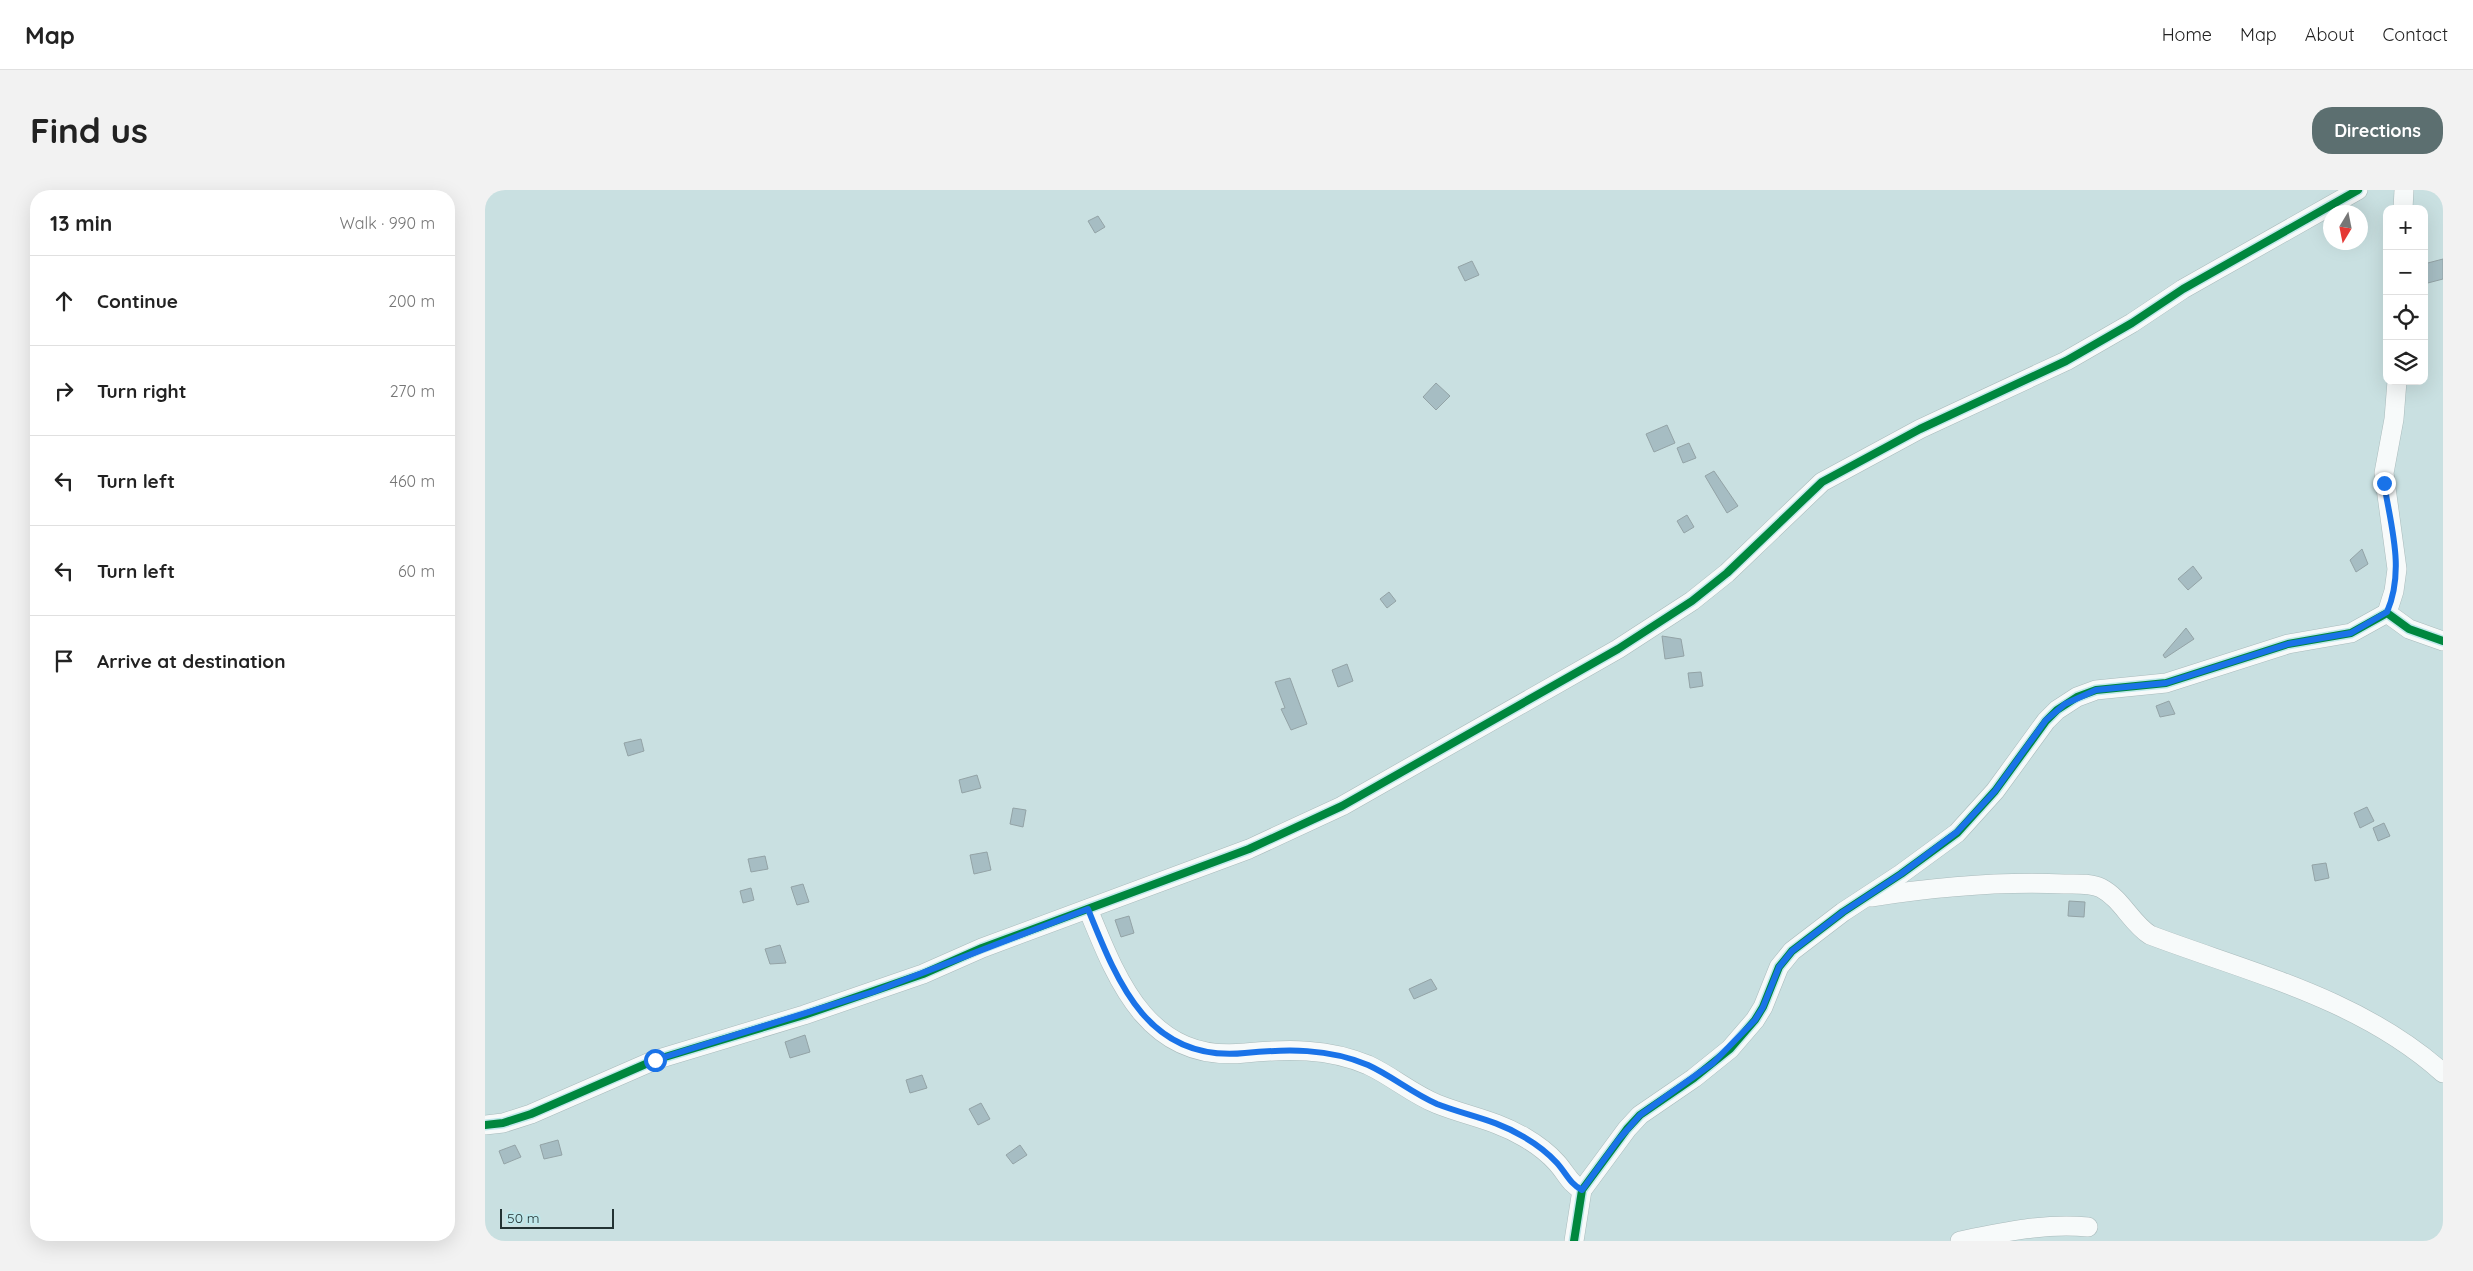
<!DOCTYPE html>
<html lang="en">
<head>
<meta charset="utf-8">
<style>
  body { margin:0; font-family:Quicksand,sans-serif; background:#f2f2f2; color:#222 }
  .controls { position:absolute; right:15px; top:15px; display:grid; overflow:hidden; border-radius:10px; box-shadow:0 5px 20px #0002 }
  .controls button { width:45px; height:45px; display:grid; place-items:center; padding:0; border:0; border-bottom:1px solid #e0e0e0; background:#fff; color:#222; font:25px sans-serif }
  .compass { position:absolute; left:1838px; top:15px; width:45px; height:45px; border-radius:50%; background:#fff; box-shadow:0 5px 20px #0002; rotate:190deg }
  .scale { position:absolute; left:15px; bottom:12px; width:114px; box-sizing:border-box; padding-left:5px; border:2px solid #223233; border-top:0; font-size:14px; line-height:18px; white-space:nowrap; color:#223233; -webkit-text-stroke:4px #bfe8eb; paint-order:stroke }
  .stop { position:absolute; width:15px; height:15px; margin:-11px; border:4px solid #1a73e8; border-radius:50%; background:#fff }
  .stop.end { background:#1a73e8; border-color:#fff; box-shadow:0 1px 5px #0008 }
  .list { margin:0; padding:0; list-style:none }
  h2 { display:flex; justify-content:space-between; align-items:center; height:65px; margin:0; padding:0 20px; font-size:21px }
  h2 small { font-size:16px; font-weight:400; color:#767676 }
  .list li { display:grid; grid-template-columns:32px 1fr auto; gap:15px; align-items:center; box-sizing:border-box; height:90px; padding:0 20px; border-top:1px solid #e0e0e0 }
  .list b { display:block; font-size:19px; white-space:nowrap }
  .list em { font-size:16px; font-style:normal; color:#767676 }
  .icon { flex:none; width:28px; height:28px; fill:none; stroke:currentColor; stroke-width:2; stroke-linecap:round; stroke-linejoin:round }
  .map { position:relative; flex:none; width:1958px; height:1051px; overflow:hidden; border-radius:20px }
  header { display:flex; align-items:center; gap:30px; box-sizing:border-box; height:70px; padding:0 25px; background:#fff; border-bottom:1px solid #e0e0e0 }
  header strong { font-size:24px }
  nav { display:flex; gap:28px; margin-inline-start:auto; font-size:18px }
  .intro { display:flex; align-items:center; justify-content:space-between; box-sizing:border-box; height:120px; padding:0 30px }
  h1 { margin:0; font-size:35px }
  .button { padding:12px 22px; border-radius:20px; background:#5c6f70; color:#fff; font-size:18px; font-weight:700 }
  main { display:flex; gap:30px; padding:0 30px }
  aside { flex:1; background:#fff; border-radius:20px; box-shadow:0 5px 20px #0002 }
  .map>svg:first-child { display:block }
  .building { fill:#a6bdc3; stroke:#93a3a6 }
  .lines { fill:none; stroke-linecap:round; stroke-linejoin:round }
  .minor-casing { stroke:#a9babb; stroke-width:20 }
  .minor { stroke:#f7fafa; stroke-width:19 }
  .cycleway-casing { stroke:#bfe8eb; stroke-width:11 }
  .cycleway { stroke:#00873e; stroke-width:8 }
  .route { stroke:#1a73e8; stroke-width:6 }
</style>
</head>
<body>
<header>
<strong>Map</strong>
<nav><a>Home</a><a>Map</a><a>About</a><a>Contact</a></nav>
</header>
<div class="intro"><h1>Find us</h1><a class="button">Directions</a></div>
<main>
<aside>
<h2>13 min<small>Walk · 990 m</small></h2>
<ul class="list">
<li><svg class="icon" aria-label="ahead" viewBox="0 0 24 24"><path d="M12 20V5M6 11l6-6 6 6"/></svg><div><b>Continue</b></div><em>200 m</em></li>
<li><svg class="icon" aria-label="right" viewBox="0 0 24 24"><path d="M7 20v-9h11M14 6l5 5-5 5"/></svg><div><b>Turn right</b></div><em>270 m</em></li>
<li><svg class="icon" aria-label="left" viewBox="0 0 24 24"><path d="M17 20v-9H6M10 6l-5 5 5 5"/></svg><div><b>Turn left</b></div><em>460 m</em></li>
<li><svg class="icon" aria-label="left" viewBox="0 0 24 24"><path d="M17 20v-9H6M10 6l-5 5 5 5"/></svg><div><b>Turn left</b></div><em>60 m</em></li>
<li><svg class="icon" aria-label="arrive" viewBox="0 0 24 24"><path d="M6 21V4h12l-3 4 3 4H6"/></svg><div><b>Arrive at destination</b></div></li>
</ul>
</aside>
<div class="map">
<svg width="1958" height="1051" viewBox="0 0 1958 1051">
  <rect width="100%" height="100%" fill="#c9e0e1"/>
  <!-- building -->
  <g class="building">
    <polygon points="613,26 620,37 610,43 603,31"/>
    <polygon points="1958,69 1958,89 1939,94 1939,74"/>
    <polygon points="987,71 994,85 980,91 973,77"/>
    <polygon points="951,193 965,206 951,220 938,207"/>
    <polygon points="1182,235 1190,253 1169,262 1161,244"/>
    <polygon points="1204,253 1211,268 1198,273 1192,258"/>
    <polygon points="1229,281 1253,316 1242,323 1220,286"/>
    <polygon points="1202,325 1209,337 1199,343 1192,331"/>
    <polygon points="1877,359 1883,374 1871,382 1865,370"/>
    <polygon points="1708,376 1717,388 1703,400 1693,389"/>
    <polygon points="904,402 911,411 902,418 895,409"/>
    <polygon points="1701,438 1709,449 1680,468 1678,465"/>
    <polygon points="1177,446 1196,449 1199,466 1180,469"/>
    <polygon points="862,474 868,491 853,497 847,480"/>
    <polygon points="1216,482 1218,496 1205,498 1203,483"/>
    <polygon points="805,488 822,534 806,540 796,519 800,518 790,492"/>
    <polygon points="1684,511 1690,524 1675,527 1671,516"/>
    <polygon points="156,549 159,561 143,566 139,553"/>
    <polygon points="492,585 496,598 477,603 474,590"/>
    <polygon points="1882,617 1889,631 1875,638 1869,623"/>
    <polygon points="528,618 541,620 538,637 525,634"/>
    <polygon points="1899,633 1905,646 1893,651 1888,638"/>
    <polygon points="502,662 506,680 489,684 485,665"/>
    <polygon points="280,666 283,679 266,682 263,669"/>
    <polygon points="1841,673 1844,688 1830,691 1827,675"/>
    <polygon points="318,694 324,712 312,715 306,697"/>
    <polygon points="266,698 269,710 258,713 255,701"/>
    <polygon points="1584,711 1600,712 1599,727 1583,726"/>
    <polygon points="644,726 649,743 636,747 630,730"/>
    <polygon points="295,755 301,773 285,774 280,759"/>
    <polygon points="946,789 952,799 929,809 924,799"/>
    <polygon points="320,845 325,862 305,868 300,852"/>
    <polygon points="437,885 442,898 425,903 421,890"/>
    <polygon points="496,913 505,929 493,935 484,919"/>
    <polygon points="73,950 77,965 59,969 55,955"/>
    <polygon points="30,955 36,967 19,974 14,961"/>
    <polygon points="535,955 542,965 528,974 521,965"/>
  </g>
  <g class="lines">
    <defs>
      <g id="minor">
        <polyline points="1918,19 1919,0"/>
        <polyline points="1902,423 1909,401 1912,379 1899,283 1909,229 1912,191"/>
        <path d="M1386,707c64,-10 129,-16 193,-13 12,0 27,-1 37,4 21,11 30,35 49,47 101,38 211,64 293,138"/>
        <path d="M603,719c30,74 61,154 157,144 42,-4 83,-5 123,12 24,11 44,29 69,39 30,12 58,16 87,33 12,7 24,16 33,26 9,10 13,21 25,27"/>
        <polyline points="0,935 18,933 46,924 170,870 319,825 438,784 497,758 764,659 857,616 1133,459 1207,411 1242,383 1337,292 1435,239 1581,171 1647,133 1698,99 1873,0"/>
        <polyline points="1089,1051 1097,1000 1142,939 1155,925 1209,888 1245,859 1270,830 1278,817 1294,777 1307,761 1358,722 1416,684 1472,643 1510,601 1561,531 1572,520 1592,507 1611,500 1681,493 1803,454 1866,443 1902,423 1924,439 1958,451"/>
        <path d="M1475,1051c43,-9 84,-18 128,-14"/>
      </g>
    </defs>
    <!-- minor casing -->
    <use href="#minor" class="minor-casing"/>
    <!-- minor -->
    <use href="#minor" class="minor"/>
    <defs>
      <g id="cycleway">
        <polyline points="0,935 18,933 46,924 170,870 319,825 438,784 497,758 764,659 857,616 1133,459 1207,411 1242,383 1337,292 1435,239 1581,171 1647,133 1698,99 1873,0"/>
        <polyline points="1089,1051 1097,1000 1142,939 1155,925 1209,888 1245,859 1270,830 1278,817 1294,777 1307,761 1358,722 1416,684 1472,643 1510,601 1561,531 1572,520 1592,507 1611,500 1681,493 1803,454 1866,443 1902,423 1924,439 1958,451"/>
      </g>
    </defs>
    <!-- cycleway casing -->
    <use href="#cycleway" class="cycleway-casing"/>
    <!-- cycleway -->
    <use href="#cycleway" class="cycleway"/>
  </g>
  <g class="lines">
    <!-- route -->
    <path class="route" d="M170,870l218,-68 215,-83c30,75 61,154 157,144 42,-4 83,-5 123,12 24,11 44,28 69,39 31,12 57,15 87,33 12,7 24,16 33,26 9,10 13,21 25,27l37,-51 21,-24 73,-52 42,-43 8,-13 16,-40 13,-16 51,-39 58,-38 56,-42 38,-41 51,-71 19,-16 31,-14 70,-7 122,-39 63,-11 36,-21c18,-42 4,-85 -3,-129"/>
  </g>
</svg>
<div class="controls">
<button>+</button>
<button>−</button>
<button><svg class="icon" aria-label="locate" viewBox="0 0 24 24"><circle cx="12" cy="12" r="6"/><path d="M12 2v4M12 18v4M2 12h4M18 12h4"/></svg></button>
<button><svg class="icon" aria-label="layers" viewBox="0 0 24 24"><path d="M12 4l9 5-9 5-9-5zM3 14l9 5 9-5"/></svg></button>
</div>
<svg class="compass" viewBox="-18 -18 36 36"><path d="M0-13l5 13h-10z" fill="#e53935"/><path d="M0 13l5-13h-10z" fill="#767676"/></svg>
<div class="scale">50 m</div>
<div class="stop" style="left:170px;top:870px"></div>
<div class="stop end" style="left:1899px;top:293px"></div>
</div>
</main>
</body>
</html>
